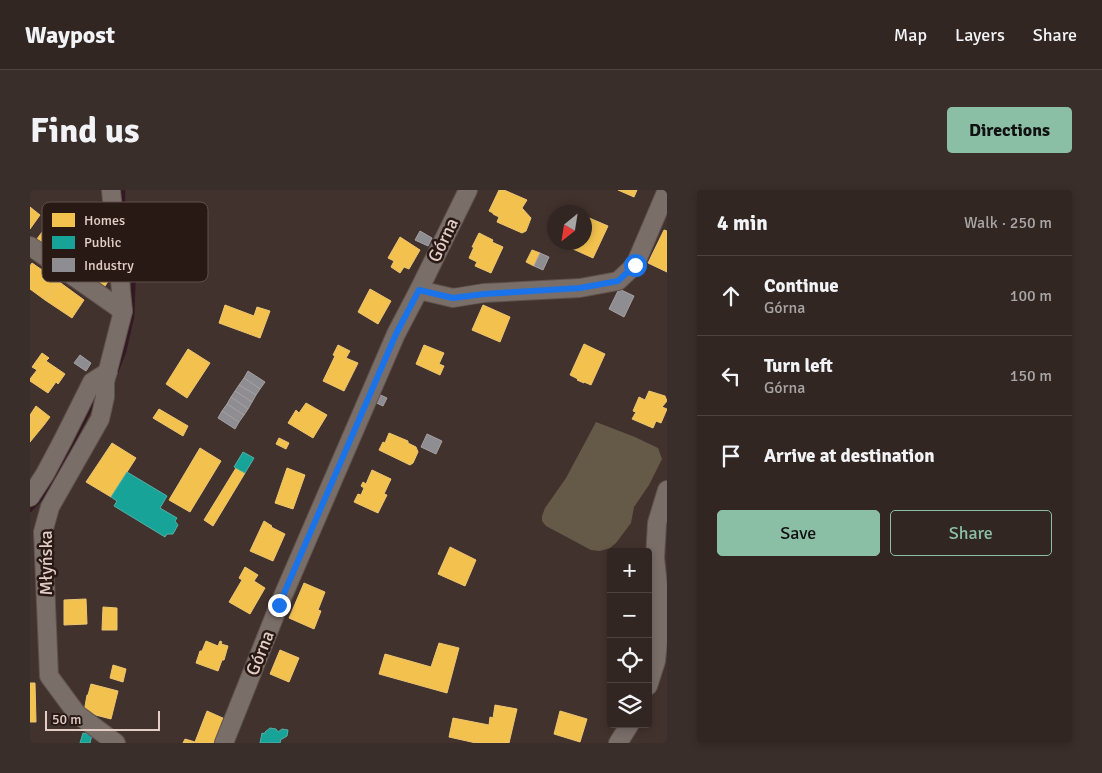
<!DOCTYPE html>
<html lang="en">
<head>
<meta charset="utf-8">
<style>
  body { margin:0; font-family:Signika,sans-serif; background:#3a2e2a; color:#f1f3f6 }
  .controls { position:absolute; right:15px; bottom:15px; display:grid; overflow:hidden; border-radius:5px; box-shadow:0 2px 8px #0003 }
  .controls button { width:45px; height:45px; display:grid; place-items:center; padding:0; border:0; border-bottom:1px solid #4d4340; background:#322622; color:#f1f3f6; font:25px sans-serif }
  .compass { position:absolute; left:517px; top:15px; width:45px; height:45px; border-radius:50%; background:#322622; box-shadow:0 2px 8px #0003; rotate:210deg }
  .scale { position:absolute; left:15px; bottom:12px; width:115px; box-sizing:border-box; padding-left:5px; border:2px solid #e2cdc7; border-top:0; font-size:14px; line-height:18px; white-space:nowrap; color:#e2cdc7; -webkit-text-stroke:4px #281915; paint-order:stroke }
  .stop { position:absolute; width:15px; height:15px; margin:-11px; border:4px solid #1a73e8; border-radius:50%; background:#fff }
  .stop.end { background:#1a73e8; border-color:#fff; box-shadow:0 1px 5px #0008 }
  .list { margin:0; padding:0; list-style:none }
  h2 { display:flex; justify-content:space-between; align-items:center; height:65px; margin:0; padding:0 20px; font-size:21px }
  h2 small { font-size:16px; font-weight:400; color:#a8a5a5 }
  .list li { display:grid; grid-template-columns:32px 1fr auto; gap:15px; align-items:center; box-sizing:border-box; height:80px; padding:0 20px; border-top:1px solid #4d4340 }
  .list b { display:block; font-size:19px; white-space:nowrap }
  .list p { margin:0; font-size:16px; white-space:nowrap; color:#a8a5a5 }
  .list em { font-size:16px; font-style:normal; color:#a8a5a5 }
  .actions { display:flex; gap:10px; padding:15px 20px }
  .actions a { flex:1; padding:11px 0; border:1px solid #8abfa5; border-radius:5px; text-align:center; font-size:18px; color:#8abfa5 }
  .actions .main { background:#8abfa5; color:#111 }
  .icon { flex:none; width:28px; height:28px; fill:none; stroke:currentColor; stroke-width:2; stroke-linecap:round; stroke-linejoin:round }
  .map { position:relative; flex:none; width:637px; height:553px; overflow:hidden; border-radius:5px }
  header { display:flex; align-items:center; gap:30px; box-sizing:border-box; height:70px; padding:0 25px; background:#322622; border-bottom:1px solid #4d4340 }
  header strong { font-size:24px }
  nav { display:flex; gap:28px; margin-inline-start:auto; font-size:18px }
  .intro { display:flex; align-items:center; justify-content:space-between; box-sizing:border-box; height:120px; padding:0 30px }
  h1 { margin:0; font-size:35px }
  .button { padding:12px 22px; border-radius:5px; background:#8abfa5; color:#111; font-size:18px; font-weight:700 }
  main { display:flex; gap:30px; padding:0 30px }
  aside { flex:1; background:#322622; border-radius:5px; box-shadow:0 2px 8px #0003 }
  .map>svg:first-child { display:block }
  .green { fill:#655948 }
  .homes { fill:#f2c14e; stroke:#edc572 }
  .public { fill:#17a398; stroke:#54b0a6 }
  .industry { fill:#8d8d92; stroke:#a6a0a2 }
  .lines { fill:none; stroke-linecap:round; stroke-linejoin:round }
  .stream { stroke:#331922; stroke-width:4.5 }
  .minor-casing { stroke:#60514c; stroke-width:20 }
  .minor { stroke:#7a6e69; stroke-width:18 }
  .route { stroke:#1a73e8; stroke-width:6 }
  .labels { text-anchor:middle; dominant-baseline:central; stroke-width:5; stroke-linejoin:round; paint-order:stroke }
  .street-label { font-size:18px; fill:#e2cdc7; stroke:#281915 }
  .key { fill:#281915; stroke:#604f4a; stroke-width:1 }
  .key-label { font-size:14px; fill:#e2cdc7 }
</style>
</head>
<body>
<header>
<strong>Waypost</strong>
<nav><a>Map</a><a>Layers</a><a>Share</a></nav>
</header>
<div class="intro"><h1>Find us</h1><a class="button">Directions</a></div>
<main>
<div class="map">
<svg width="637" height="553" viewBox="0 0 637 553">
  <rect width="100%" height="100%" fill="#42322d"/>
  <!-- green -->
  <polygon class="green" points="566,232 605,247 628,258 632,269 619,295 604,317 601,333 586,353 580,358 570,361 561,360 516,336 512,331 512,326 515,318 536,288"/>
  <!-- homes -->
  <g class="homes">
    <polygon points="469,0 474,0 497,10 492,18 501,28 496,41 492,43 467,32 469,27 463,24 463,23 459,21"/>
    <polygon points="588,0 607,0 604,7"/>
    <polygon points="0,17 10,25 0,39"/>
    <polygon points="557,27 578,36 563,68 543,59 546,52 554,52 554,33"/>
    <polygon points="20,31 46,49 33,67 7,49"/>
    <polygon points="634,40 637,41 637,82 618,73"/>
    <polygon points="449,43 463,50 462,52 473,57 461,83 445,76 447,72 439,68 444,57 442,57"/>
    <polygon points="370,47 390,60 379,79 374,77 370,83 361,77 364,71 358,68"/>
    <polygon points="502,60 510,63 504,76 496,72"/>
    <polygon points="2,73 28,91 15,110 0,99 0,76"/>
    <polygon points="66,77 81,87 73,99 58,89"/>
    <polygon points="28,91 54,110 42,128 15,110"/>
    <polygon points="340,99 361,111 348,134 328,122"/>
    <polygon points="195,115 224,126 227,117 240,121 230,148 189,133"/>
    <polygon points="453,115 480,127 470,152 442,140"/>
    <polygon points="554,154 575,164 561,195 554,192 554,193 547,190 548,189 540,185"/>
    <polygon points="308,155 320,161 316,168 328,173 314,201 293,191 305,166 303,165"/>
    <polygon points="394,155 414,163 409,174 414,176 410,185 386,174"/>
    <polygon points="158,159 180,173 157,208 136,194"/>
    <polygon points="12,163 19,168 16,171 35,184 28,194 26,192 18,203 0,191 0,189 7,180 2,177"/>
    <polygon points="619,201 635,206 637,211 632,217 637,219 631,233 626,231 623,238 602,229 606,222 603,221 609,207 615,210"/>
    <polygon points="276,213 297,225 283,248 258,233 266,220 269,223"/>
    <polygon points="6,216 20,227 14,235 0,225"/>
    <polygon points="129,219 158,236 153,246 123,228"/>
    <polygon points="0,225 14,235 0,252"/>
    <polygon points="359,243 378,251 378,253 386,257 388,262 383,273 380,275 349,260 353,252 355,253"/>
    <polygon points="249,248 259,253 256,259 246,254"/>
    <polygon points="82,253 106,268 81,307 56,292"/>
    <polygon points="170,258 191,271 160,322 139,310"/>
    <polygon points="206,278 215,283 183,336 174,330"/>
    <polygon points="257,278 275,285 263,319 245,313"/>
    <polygon points="342,280 361,289 354,304 357,305 348,323 324,312 328,304 331,305 334,298 331,296 333,292 336,294"/>
    <polygon points="234,331 242,336 241,337 255,344 243,371 220,361"/>
    <polygon points="420,357 446,370 435,396 408,384"/>
    <polygon points="215,377 228,385 224,391 235,398 220,424 199,412 212,390 209,388"/>
    <polygon points="274,393 295,402 288,420 291,421 284,439 259,428"/>
    <polygon points="56,409 57,434 34,435 34,410"/>
    <polygon points="73,417 87,418 87,440 72,440"/>
    <polygon points="176,451 188,456 190,451 192,452 191,454 198,456 194,470 192,470 188,481 166,473 170,461 172,461"/>
    <polygon points="409,453 429,458 417,503 349,484 355,464 401,477"/>
    <polygon points="250,460 269,468 259,492 240,484"/>
    <polygon points="83,475 96,479 93,492 80,488"/>
    <polygon points="0,493 5,493 6,532 0,532"/>
    <polygon points="61,494 88,501 81,529 54,522 57,505 58,505"/>
    <polygon points="465,515 487,519 479,553 446,553 419,547 423,528 459,535 460,527 463,528"/>
    <polygon points="177,521 195,529 186,553 153,553 155,549 165,552"/>
    <polygon points="530,521 557,529 550,552 524,544"/>
  </g>
  <!-- public -->
  <g class="public">
    <polygon points="213,262 224,268 215,283 204,277"/>
    <polygon points="97,282 137,306 130,318 147,328 145,331 148,335 143,344 137,344 135,347 84,316 87,311 81,307"/>
    <polygon points="240,538 246,539 248,542 252,539 258,540 257,546 252,549 251,549 250,553 230,553 232,543 235,544 235,542"/>
    <polygon points="53,543 62,545 60,553 50,553"/>
  </g>
  <!-- industry -->
  <g class="industry">
    <polygon points="390,41 402,48 398,56 385,50"/>
    <polygon points="510,63 519,67 513,80 504,76"/>
    <polygon points="589,99 604,106 594,127 579,119"/>
    <polygon points="50,165 61,173 56,181 44,173"/>
    <polygon points="218,181 235,192 230,199 214,188"/>
    <polygon points="214,188 230,199 226,205 209,195"/>
    <polygon points="209,195 226,205 222,212 205,201"/>
    <polygon points="205,201 222,212 218,219 201,207"/>
    <polygon points="344,202 357,208 353,216 340,210"/>
    <polygon points="201,207 218,219 214,225 197,214"/>
    <polygon points="197,214 214,225 209,232 192,221"/>
    <polygon points="192,221 209,232 205,239 188,228"/>
    <polygon points="397,244 412,251 406,264 391,257"/>
  </g>
  <g class="lines">
    <!-- stream -->
    <g class="stream">
      <polyline points="85,185 94,162 102,127 104,78 93,16 93,0"/>
      <polyline points="0,320 19,300 65,209 68,207"/>
    </g>
    <defs>
      <g id="minor">
        <polyline points="81,0 93,121 75,192 75,207 70,229 20,317 13,342 19,486 47,524 86,553"/>
        <polyline points="0,56 93,121"/>
        <polyline points="389,100 423,108 454,103 550,98 588,91 605,75 637,0"/>
        <polyline points="0,307 15,284 33,250 62,192 78,182"/>
        <polyline points="618,496 626,471 631,423 625,368 627,333 637,300"/>
        <polyline points="194,553 249,415 366,144 389,100 438,0"/>
        <polyline points="588,553 600,534"/>
      </g>
    </defs>
    <!-- minor casing -->
    <use href="#minor" class="minor-casing"/>
    <!-- minor -->
    <use href="#minor" class="minor"/>
  </g>
  <g class="lines">
    <!-- route -->
    <polyline class="route" points="249,415 366,144 389,100 423,108 454,104 550,98 588,91 605,75"/>
  </g>
  <g class="labels">
    <!-- street labels -->
    <g class="street-label">
      <text transform="translate(413 50) rotate(-64)">Górna</text>
      <text transform="translate(16 373) rotate(-90)">Młyńska</text>
      <text transform="translate(230 463) rotate(-68)">Górna</text>
    </g>
  </g>
  <!-- legend -->
  <rect x="12" y="12" width="166" height="80" rx="8" class="key"/>
  <rect x="22" y="23" width="23" height="14" fill="#f2c14e"/>
  <rect x="22" y="46" width="23" height="13" fill="#17a398"/>
  <rect x="22" y="68" width="23" height="14" fill="#8d8d92"/>
  <g class="key-label">
    <text x="54" y="35">Homes</text>
    <text x="54" y="57">Public</text>
    <text x="54" y="80">Industry</text>
  </g>
</svg>
<div class="controls">
<button>+</button>
<button>−</button>
<button><svg class="icon" aria-label="locate" viewBox="0 0 24 24"><circle cx="12" cy="12" r="6"/><path d="M12 2v4M12 18v4M2 12h4M18 12h4"/></svg></button>
<button><svg class="icon" aria-label="layers" viewBox="0 0 24 24"><path d="M12 4l9 5-9 5-9-5zM3 14l9 5 9-5"/></svg></button>
</div>
<svg class="compass" viewBox="-18 -18 36 36"><path d="M0-13l5 13h-10z" fill="#e53935"/><path d="M0 13l5-13h-10z" fill="#a8a5a5"/></svg>
<div class="scale">50 m</div>
<div class="stop" style="left:605px;top:75px"></div>
<div class="stop end" style="left:249px;top:415px"></div>
</div>
<aside>
<h2>4 min<small>Walk · 250 m</small></h2>
<ul class="list">
<li><svg class="icon" aria-label="ahead" viewBox="0 0 24 24"><path d="M12 20V5M6 11l6-6 6 6"/></svg><div><b>Continue</b><p>Górna</p></div><em>100 m</em></li>
<li><svg class="icon" aria-label="left" viewBox="0 0 24 24"><path d="M17 20v-9H6M10 6l-5 5 5 5"/></svg><div><b>Turn left</b><p>Górna</p></div><em>150 m</em></li>
<li><svg class="icon" aria-label="arrive" viewBox="0 0 24 24"><path d="M6 21V4h12l-3 4 3 4H6"/></svg><div><b>Arrive at destination</b></div></li>
</ul>
<div class="actions"><a class="main">Save</a><a>Share</a></div>
</aside>
</main>
</body>
</html>
